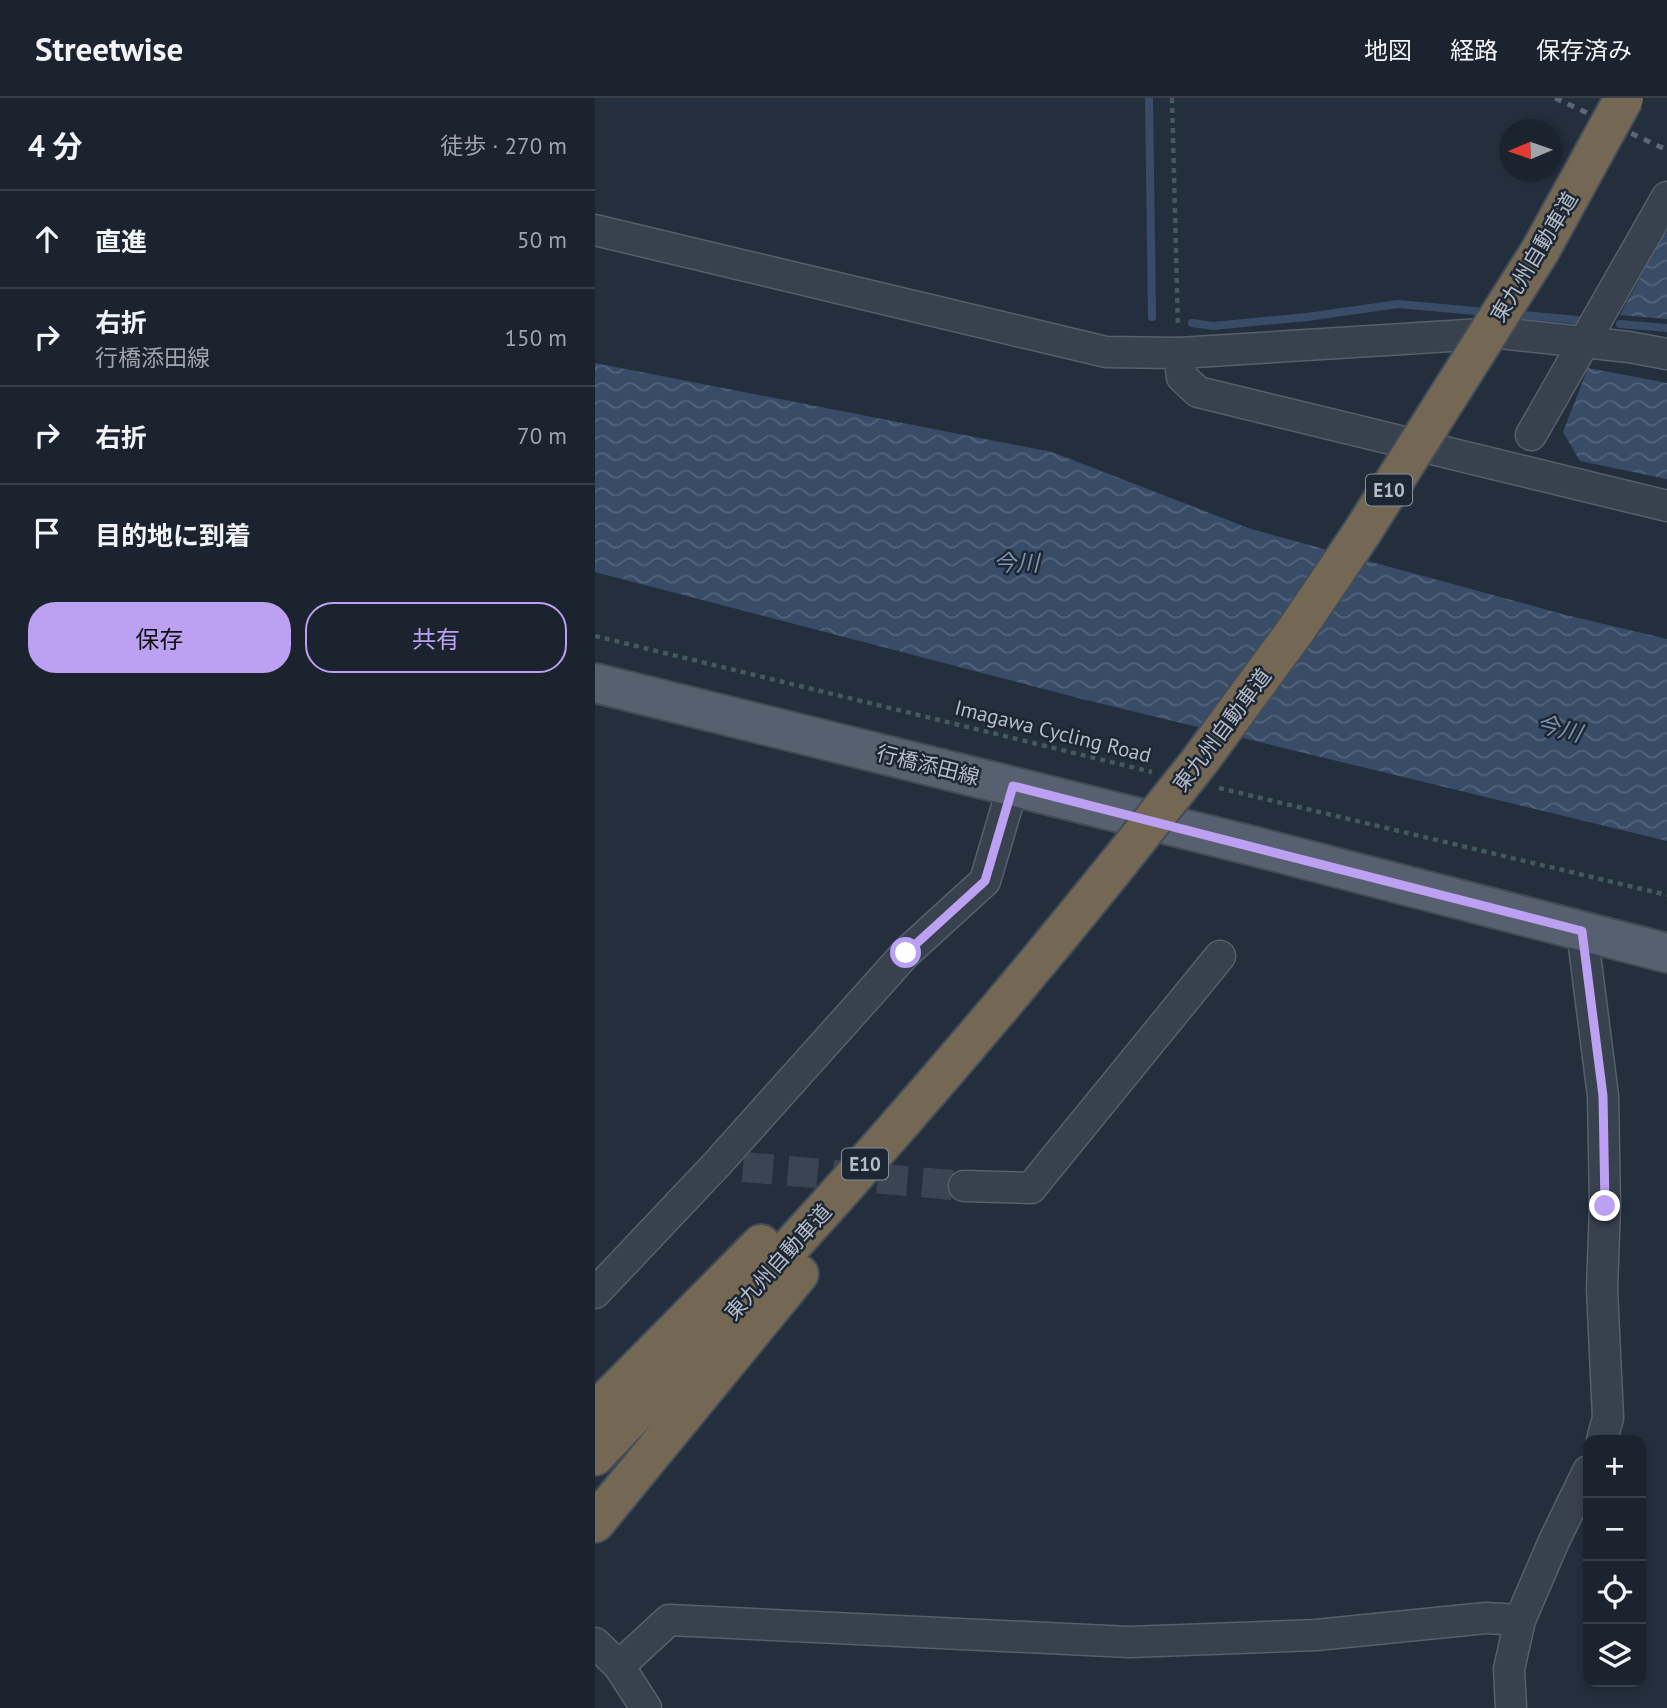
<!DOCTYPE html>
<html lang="ja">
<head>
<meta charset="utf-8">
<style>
  body { margin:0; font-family:"PT Sans","Noto Sans JP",sans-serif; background:#242b36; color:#f1f3f6 }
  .controls { position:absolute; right:21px; bottom:21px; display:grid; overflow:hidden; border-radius:14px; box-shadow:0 4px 10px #0003 }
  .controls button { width:63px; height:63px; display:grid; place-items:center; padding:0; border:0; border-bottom:2px solid #39404a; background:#1b232e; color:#f1f3f6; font:35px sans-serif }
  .compass { position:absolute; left:904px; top:21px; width:63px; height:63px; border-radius:50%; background:#1b232e; box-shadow:0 4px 10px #0003; rotate:268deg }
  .stop { position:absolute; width:21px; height:21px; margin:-16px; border:5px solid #bca0f2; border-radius:50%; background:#fff }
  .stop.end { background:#bca0f2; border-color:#fff; box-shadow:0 2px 7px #0008 }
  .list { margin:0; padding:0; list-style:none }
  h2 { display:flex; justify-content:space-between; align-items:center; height:91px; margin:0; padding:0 28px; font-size:30px }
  h2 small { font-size:23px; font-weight:400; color:#a0a4aa }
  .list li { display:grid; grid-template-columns:46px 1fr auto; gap:21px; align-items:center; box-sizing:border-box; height:98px; padding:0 28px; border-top:2px solid #39404a }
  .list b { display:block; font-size:26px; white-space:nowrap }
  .list p { margin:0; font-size:23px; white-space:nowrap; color:#a0a4aa }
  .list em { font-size:23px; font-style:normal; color:#a0a4aa }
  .actions { display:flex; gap:14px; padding:21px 28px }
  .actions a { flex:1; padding:16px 0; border:2px solid #bca0f2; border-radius:28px; text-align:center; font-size:24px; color:#bca0f2 }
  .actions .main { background:#bca0f2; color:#111 }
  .icon { flex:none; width:38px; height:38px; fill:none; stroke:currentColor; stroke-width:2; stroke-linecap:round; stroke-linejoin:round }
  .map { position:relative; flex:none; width:1072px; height:1610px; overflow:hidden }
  header { display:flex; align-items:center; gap:42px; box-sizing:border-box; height:98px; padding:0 35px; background:#1b232e; border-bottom:2px solid #39404a }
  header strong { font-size:33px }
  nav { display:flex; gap:38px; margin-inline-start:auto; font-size:24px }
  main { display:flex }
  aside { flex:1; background:#1b232e }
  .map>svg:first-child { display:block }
  .water { fill:url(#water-waves) }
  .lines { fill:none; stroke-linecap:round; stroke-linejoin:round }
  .stream { stroke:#394c67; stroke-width:8 }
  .street-tunnel { stroke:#3a4453; stroke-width:30; stroke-dasharray:30 15; stroke-linecap:butt }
  .street-casing { stroke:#565f6c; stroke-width:33 }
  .primary-casing { stroke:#414a57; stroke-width:42 }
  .highway-casing { stroke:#434c59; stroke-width:42 }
  .path { stroke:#44595c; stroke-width:4.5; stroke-dasharray:5 5; stroke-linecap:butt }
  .street { stroke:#38414e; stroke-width:30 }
  .primary { stroke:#56606e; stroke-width:38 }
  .highway { stroke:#746855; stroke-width:38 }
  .rail { stroke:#5a6575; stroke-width:5; stroke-dasharray:7 7; stroke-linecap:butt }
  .highway-bridge-casing { stroke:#434c59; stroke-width:42; stroke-linecap:butt }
  .highway-bridge { stroke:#746855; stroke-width:38 }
  .route { stroke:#bca0f2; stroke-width:9 }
  .labels { text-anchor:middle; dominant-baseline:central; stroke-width:5; stroke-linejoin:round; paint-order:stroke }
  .shield { fill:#1d2633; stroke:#878f9c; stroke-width:2 }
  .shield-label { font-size:19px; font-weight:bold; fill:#b4bcc9 }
  .street-label { font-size:21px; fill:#b4bcc9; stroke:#1d2633 }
  .water-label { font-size:23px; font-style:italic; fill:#7c92b1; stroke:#1d2633 }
</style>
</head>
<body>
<header>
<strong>Streetwise</strong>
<nav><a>地図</a><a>経路</a><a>保存済み</a></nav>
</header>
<main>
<aside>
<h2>4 分<small>徒歩 · 270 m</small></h2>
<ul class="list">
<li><svg class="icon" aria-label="ahead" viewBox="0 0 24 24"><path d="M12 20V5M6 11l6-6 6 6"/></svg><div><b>直進</b></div><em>50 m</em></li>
<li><svg class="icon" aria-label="right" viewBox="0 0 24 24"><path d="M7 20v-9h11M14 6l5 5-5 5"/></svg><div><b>右折</b><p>行橋添田線</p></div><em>150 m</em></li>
<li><svg class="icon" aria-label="right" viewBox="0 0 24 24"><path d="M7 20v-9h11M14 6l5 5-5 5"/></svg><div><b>右折</b></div><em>70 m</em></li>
<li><svg class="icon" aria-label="arrive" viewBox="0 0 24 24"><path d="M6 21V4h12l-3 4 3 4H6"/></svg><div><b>目的地に到着</b></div></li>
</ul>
<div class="actions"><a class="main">保存</a><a>共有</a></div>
</aside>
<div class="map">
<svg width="1072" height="1610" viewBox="0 0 1072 1610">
  <defs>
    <pattern id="water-waves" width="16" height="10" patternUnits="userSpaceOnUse" patternTransform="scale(1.75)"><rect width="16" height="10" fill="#394c67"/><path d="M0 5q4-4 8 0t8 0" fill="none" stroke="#53647b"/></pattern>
  </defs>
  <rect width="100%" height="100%" fill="#242f3e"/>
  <!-- water -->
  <g class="water">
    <polygon points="1072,135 1072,221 1025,217 1069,136"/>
    <polygon points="0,265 457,354 656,431 971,517 1072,541 1072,743 487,601 0,474"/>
    <polygon points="993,270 1072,285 1072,381 985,363 968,334"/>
  </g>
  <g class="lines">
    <!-- stream -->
    <g class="stream">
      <polyline points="554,0 557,219"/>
      <polyline points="919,216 982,222"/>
      <polyline points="597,225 618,228 712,219 803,206 892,214"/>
      <polyline points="1025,226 1072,230"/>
    </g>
    <!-- street-tunnel -->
    <polyline class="street-tunnel" points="148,1069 369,1088"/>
    <defs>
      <g id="street">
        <polyline points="0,132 511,254 584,255 587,279 603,294 1072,408"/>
        <polyline points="584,255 904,235 1034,249 1072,256"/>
        <polyline points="936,337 1072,99"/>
        <polyline points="987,833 1008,998 1010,1108 1007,1191 1013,1320 1007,1342"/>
        <polyline points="369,1088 436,1090 625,858"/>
        <polyline points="0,1195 122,1066 311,855 390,783 418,688"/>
        <polyline points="0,1545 24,1568 51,1610"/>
        <polyline points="24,1568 74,1522 534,1544 721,1537 891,1520 925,1522"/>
        <polyline points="916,1610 914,1571 925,1522 959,1443 993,1373"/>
      </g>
      <polyline id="primary" points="0,585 662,749 1072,855"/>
      <g id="highway">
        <polyline points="0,1314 166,1146"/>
        <path d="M0,1358c184,-191 360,-389 526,-596"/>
        <polyline points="0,1425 204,1176"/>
      </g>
    </defs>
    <!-- street casing -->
    <use href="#street" class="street-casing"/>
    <!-- primary casing -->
    <use href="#primary" class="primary-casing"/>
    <!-- highway casing -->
    <use href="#highway" class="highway-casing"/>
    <!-- path -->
    <g class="path">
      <polyline points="577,0 583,230"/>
      <polyline points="0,538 557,674"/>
      <polyline points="624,690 1072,797"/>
    </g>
    <!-- street -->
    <use href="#street" class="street"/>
    <!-- primary -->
    <use href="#primary" class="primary"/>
    <!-- highway -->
    <use href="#highway" class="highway"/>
    <!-- rail -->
    <polyline class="rail" points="960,0 1072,52"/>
    <defs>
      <polyline id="highway-bridge" points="526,762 604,664 701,532 766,436 945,153 1029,0"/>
    </defs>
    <!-- highway-bridge casing -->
    <use href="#highway-bridge" class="highway-bridge-casing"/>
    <!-- highway-bridge -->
    <use href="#highway-bridge" class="highway-bridge"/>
  </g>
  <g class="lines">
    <!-- route -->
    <polyline class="route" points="311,855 390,783 418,688 987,833 1008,998 1010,1108"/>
  </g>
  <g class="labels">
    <!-- shield labels -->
    <g class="shield">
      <rect x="771" y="376.5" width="46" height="31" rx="5"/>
      <rect x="247" y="1050.5" width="46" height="31" rx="5"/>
    </g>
    <g class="shield-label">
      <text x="794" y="392">E10</text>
      <text x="270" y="1066">E10</text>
    </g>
    <!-- street labels -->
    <g class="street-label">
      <text transform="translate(939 159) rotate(-59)">東九州自動車道</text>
      <text transform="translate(627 632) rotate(-53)">東九州自動車道</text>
      <text transform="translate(458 633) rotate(14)">Imagawa Cycling Road</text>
      <text transform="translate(333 667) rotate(14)">行橋添田線</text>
      <text transform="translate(183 1164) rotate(-48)">東九州自動車道</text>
    </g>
    <!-- water labels -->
    <g class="water-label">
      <text x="421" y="464">今川</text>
      <text transform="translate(964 630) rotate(14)">今川</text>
    </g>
  </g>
</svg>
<div class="controls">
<button>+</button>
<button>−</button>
<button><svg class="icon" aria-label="locate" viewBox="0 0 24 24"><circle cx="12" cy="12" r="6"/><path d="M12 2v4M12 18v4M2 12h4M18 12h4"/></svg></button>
<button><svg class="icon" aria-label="layers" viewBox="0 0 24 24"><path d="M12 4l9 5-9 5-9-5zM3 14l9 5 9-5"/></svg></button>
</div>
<svg class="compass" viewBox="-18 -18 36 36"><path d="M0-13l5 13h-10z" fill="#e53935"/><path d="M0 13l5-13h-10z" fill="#a0a4aa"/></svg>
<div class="stop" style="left:311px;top:855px"></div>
<div class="stop end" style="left:1010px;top:1108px"></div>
</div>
</main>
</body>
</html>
